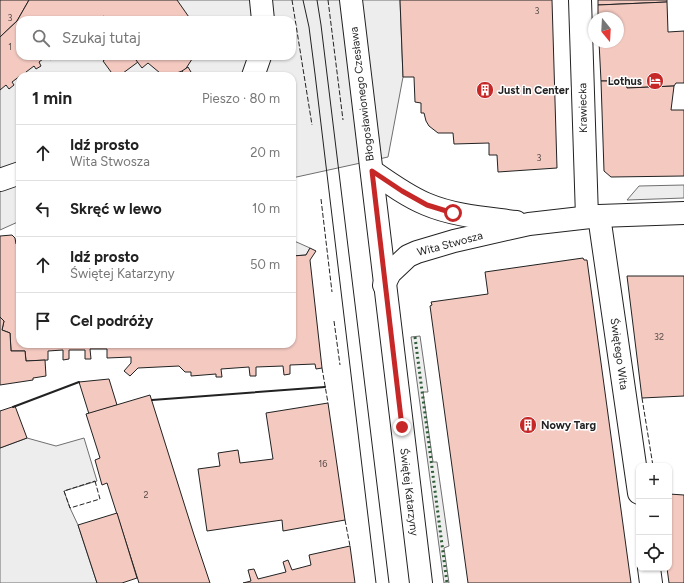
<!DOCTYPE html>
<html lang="pl">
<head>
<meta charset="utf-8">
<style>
  body { margin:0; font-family:Figtree,sans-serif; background:#f2f2f2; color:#222 }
  .controls { position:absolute; right:12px; bottom:12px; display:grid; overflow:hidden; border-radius:8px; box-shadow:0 1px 3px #0004 }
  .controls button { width:36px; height:36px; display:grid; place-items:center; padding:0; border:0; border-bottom:1px solid #e0e0e0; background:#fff; color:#222; font:20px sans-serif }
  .compass { position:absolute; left:588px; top:12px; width:36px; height:36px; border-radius:50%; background:#fff; box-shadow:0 1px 3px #0004; rotate:162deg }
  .stop { position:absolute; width:12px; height:12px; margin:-9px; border:3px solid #c62828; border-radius:50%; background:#fff }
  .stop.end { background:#c62828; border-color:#fff; box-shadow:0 1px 4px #0008 }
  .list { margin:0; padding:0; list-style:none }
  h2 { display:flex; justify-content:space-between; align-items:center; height:52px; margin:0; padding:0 16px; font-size:17px }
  h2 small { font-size:13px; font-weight:400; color:#767676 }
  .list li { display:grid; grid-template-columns:26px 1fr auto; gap:12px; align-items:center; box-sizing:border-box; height:56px; padding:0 16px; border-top:1px solid #e0e0e0 }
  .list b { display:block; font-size:15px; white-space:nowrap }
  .list p { margin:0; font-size:13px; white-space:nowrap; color:#767676 }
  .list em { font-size:13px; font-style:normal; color:#767676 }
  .icon { flex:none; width:22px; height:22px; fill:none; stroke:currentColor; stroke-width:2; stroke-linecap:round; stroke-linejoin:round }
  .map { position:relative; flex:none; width:684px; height:583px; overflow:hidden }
  .search { position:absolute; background:#fff; box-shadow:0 1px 3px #0004; left:16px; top:16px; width:280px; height:44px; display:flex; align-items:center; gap:10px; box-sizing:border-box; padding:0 14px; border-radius:12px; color:#767676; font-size:15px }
  .panel { position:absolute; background:#fff; box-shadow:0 1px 3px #0004; left:16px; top:72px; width:280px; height:276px; border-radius:12px }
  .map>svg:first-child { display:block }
  .green { fill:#eee; stroke:#6f6f6f }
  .parking { fill:#ededed; stroke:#6f6f6f; fill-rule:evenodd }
  .building { fill:#f3c9c0; stroke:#222 }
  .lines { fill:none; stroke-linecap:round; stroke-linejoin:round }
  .minor-casing { stroke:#222; stroke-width:24 }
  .minor { stroke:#fff; stroke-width:22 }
  .tram { stroke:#222; stroke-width:1 }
  .hedge { stroke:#2f5e38; stroke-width:3; stroke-dasharray:2 3; stroke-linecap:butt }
  .fence { stroke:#222; stroke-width:1; stroke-dasharray:5 2; stroke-linecap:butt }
  .wall { stroke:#222; stroke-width:2 }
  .route { stroke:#c62828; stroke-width:5 }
  .labels { text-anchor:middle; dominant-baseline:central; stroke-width:3; stroke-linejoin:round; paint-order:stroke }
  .number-label { font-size:9px; fill:#564c4a }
  .poi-label { font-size:11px; font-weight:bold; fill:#222; stroke:#fff; text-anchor:start }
  .street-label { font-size:11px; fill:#222; stroke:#fff }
</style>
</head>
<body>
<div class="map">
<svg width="684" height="583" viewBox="0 0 684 583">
  <rect width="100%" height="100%" fill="#fff"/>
  <!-- green -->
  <g class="green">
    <polygon points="292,240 310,248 306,255 292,256 294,253 292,250"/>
    <polygon points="420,336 428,392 423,392 433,462 437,462 449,546 444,548 449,583 444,583 411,337"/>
  </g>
  <!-- parking -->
  <g class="parking">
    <path d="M0,0h400l3,77 -15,80 -96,21v-102h-272v145l-20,9zM20,20h272v36h-272z"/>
    <polygon points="684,185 684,198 627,200 639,186"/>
    <polygon points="27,438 56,446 84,438 97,481 64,491 70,508 78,525 97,583 0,583 0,448"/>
  </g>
  <!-- building -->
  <g class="building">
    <polygon points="0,0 29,0 17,21 0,37"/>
    <polygon points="29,0 177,0 191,20 107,20 104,16 98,20 20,20 20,56 55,56 50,60 47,56 39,62 41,66 36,69 34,66 26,72 27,76 20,76 12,82 14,85 9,89 6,85 0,90 0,37 17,21"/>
    <polygon points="400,0 552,0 557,168 498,172 497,155 489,155 489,143 454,144 453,133 438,133 429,126 426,121 424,113 421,113 421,103 415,102 414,77 403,77"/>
    <polygon points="598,0 667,0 667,2 598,5"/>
    <polygon points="667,2 668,32 684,31 684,83 676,83 674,86 627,88 625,81 601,81 599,42 618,42 618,18 598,18 598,5"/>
    <polygon points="109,56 133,56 138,62 119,76 114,76 103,61"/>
    <polygon points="133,56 194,56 185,70 171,75 160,73 148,63 142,68"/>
    <polygon points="188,67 191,72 185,76 182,71"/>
    <polygon points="601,81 625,81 627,88 674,86 671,110 684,110 684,176 611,177 604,171"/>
    <polygon points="12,235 15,238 16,244 20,244 20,344 292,344 292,256 306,255 310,248 316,251 310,260 322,368 316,369 315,364 290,365 290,374 284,375 283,366 256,367 256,376 250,376 249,367 221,369 222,377 216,377 216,374 191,376 191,372 185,372 179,366 138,368 130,376 124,371 131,363 131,357 107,358 107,349 90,349 91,359 85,359 85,350 69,350 69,359 63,360 63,350 48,351 48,360 26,361 25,351 11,351 10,333 2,330 4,321 0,317 0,236"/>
    <polygon points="583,258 584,260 587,260 631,583 468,583 430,306 432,305 431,302 488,294 485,272"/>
    <polygon points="627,276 684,276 684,396 642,398"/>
    <polygon points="0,317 4,321 2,330 10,333 11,351 25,351 26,361 45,360 46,376 33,378 33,380 0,385"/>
    <polygon points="109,379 117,405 89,414 79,382"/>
    <polygon points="150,395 194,535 210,583 139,583 107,483 102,485 95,460 100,458 86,414"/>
    <polygon points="328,403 345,520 283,531 282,520 207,531 198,469 220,466 218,453 238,450 240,463 273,459 266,413"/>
    <polygon points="15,406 27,438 0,448 0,411"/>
    <polygon points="669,494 684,495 684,583 669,583 667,568 669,568"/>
    <polygon points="117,513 137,578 122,583 97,583 78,525"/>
    <polygon points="350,546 355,583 243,583 251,581 248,570 254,569 258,579 286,572 283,562 288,560 292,570 311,565 309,555"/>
  </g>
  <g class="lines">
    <defs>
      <g id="minor">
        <polyline points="261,0 263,20"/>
        <polyline points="351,0 421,583"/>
        <polyline points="580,0 587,217"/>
        <polyline points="253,76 260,56"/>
        <path d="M372,171c17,12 35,25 54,33 28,12 60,14 90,18"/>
        <polyline points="0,180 20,173"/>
        <polyline points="599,216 639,493"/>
        <polyline points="384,285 390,273 408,256 417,252 454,241 529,224 599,216 684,213"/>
        <polyline points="649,568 651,583"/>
      </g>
    </defs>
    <!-- minor casing -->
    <use href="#minor" class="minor-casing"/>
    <!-- minor -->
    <use href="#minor" class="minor"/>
    <!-- tram -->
    <g class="tram">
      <polyline points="303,0 309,27 315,74 376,583"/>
      <polyline points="317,0 321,25 389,583"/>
    </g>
    <!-- hedge -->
    <polyline class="hedge" points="415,337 447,583"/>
    <!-- fence -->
    <g class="fence">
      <polyline points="292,0 312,125"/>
      <polyline points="328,0 343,120"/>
      <polyline points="321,199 332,292"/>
      <polyline points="334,321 340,365"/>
      <polyline points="322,368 328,403"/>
      <polyline points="642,398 653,466"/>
      <polygon points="95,481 100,499 70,508 64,491"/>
      <polyline points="345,520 350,546"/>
    </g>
    <!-- wall -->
    <g class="wall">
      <polyline points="152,400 325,387"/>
      <polyline points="13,407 79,382"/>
    </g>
  </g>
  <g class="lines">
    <!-- route -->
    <polyline class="route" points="402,427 372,171 402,191 427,205 453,213"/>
  </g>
  <!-- icons -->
  <defs>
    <symbol id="hotel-disc" viewBox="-11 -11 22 22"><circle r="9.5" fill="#c62828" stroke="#fff"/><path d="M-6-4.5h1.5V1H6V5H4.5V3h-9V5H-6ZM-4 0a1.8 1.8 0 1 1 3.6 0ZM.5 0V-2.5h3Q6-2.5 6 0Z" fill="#fff"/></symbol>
    <symbol id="building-disc" viewBox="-11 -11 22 22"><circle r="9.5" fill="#c62828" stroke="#fff"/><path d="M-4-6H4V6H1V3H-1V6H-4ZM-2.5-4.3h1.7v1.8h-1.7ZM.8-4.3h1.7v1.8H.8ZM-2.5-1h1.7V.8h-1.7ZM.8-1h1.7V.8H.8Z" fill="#fff"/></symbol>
  </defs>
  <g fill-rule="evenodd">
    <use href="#hotel-disc" x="645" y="71" width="20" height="20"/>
    <use href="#building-disc" x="475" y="80" width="20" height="20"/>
    <use href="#building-disc" x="518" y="415" width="20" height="20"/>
  </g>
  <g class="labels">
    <!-- number labels -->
    <g class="number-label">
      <text x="537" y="10">3</text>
      <text x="10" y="17">3</text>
      <text x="10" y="46">1</text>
      <text x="539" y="157">3</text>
      <text x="659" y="336">32</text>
      <text x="323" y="463">16</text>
      <text x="146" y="494">2</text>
    </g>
    <!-- poi labels -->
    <g class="poi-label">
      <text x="642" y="81" text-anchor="end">Lothus</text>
      <text x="498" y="90">Just in Center</text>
      <text x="541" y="425">Nowy Targ</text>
    </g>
    <!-- street labels -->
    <g class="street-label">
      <text transform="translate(362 94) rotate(-97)">Błogosławionego Czesława</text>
      <text transform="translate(583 108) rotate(-91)">Krawiecka</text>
      <text transform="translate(450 244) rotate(-15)">Wita Stwosza</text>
      <text transform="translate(619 354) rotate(82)">Świętego Wita</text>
      <text transform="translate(409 492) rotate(83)">Świętej Katarzyny</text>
    </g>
  </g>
</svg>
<div class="controls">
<button>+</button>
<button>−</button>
<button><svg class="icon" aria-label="locate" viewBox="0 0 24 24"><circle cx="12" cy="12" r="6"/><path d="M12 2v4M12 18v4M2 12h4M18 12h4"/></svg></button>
</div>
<svg class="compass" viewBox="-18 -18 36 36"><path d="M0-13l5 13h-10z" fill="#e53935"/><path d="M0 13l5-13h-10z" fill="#767676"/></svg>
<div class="stop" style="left:453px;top:213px"></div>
<div class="stop end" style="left:402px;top:427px"></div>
<div class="search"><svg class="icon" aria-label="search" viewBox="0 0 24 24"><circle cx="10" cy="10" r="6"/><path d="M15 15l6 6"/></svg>Szukaj tutaj</div>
<section class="panel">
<h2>1 min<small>Pieszo · 80 m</small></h2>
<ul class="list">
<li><svg class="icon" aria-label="ahead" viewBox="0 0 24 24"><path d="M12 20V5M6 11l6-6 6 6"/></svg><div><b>Idź prosto</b><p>Wita Stwosza</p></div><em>20 m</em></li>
<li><svg class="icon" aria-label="left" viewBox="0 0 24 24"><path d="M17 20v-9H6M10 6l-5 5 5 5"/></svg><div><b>Skręć w lewo</b></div><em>10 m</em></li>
<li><svg class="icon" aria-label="ahead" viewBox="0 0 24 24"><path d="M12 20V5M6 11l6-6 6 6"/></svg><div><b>Idź prosto</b><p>Świętej Katarzyny</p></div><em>50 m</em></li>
<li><svg class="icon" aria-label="arrive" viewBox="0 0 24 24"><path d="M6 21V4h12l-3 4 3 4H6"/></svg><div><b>Cel podróży</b></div></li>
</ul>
</section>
</div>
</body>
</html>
